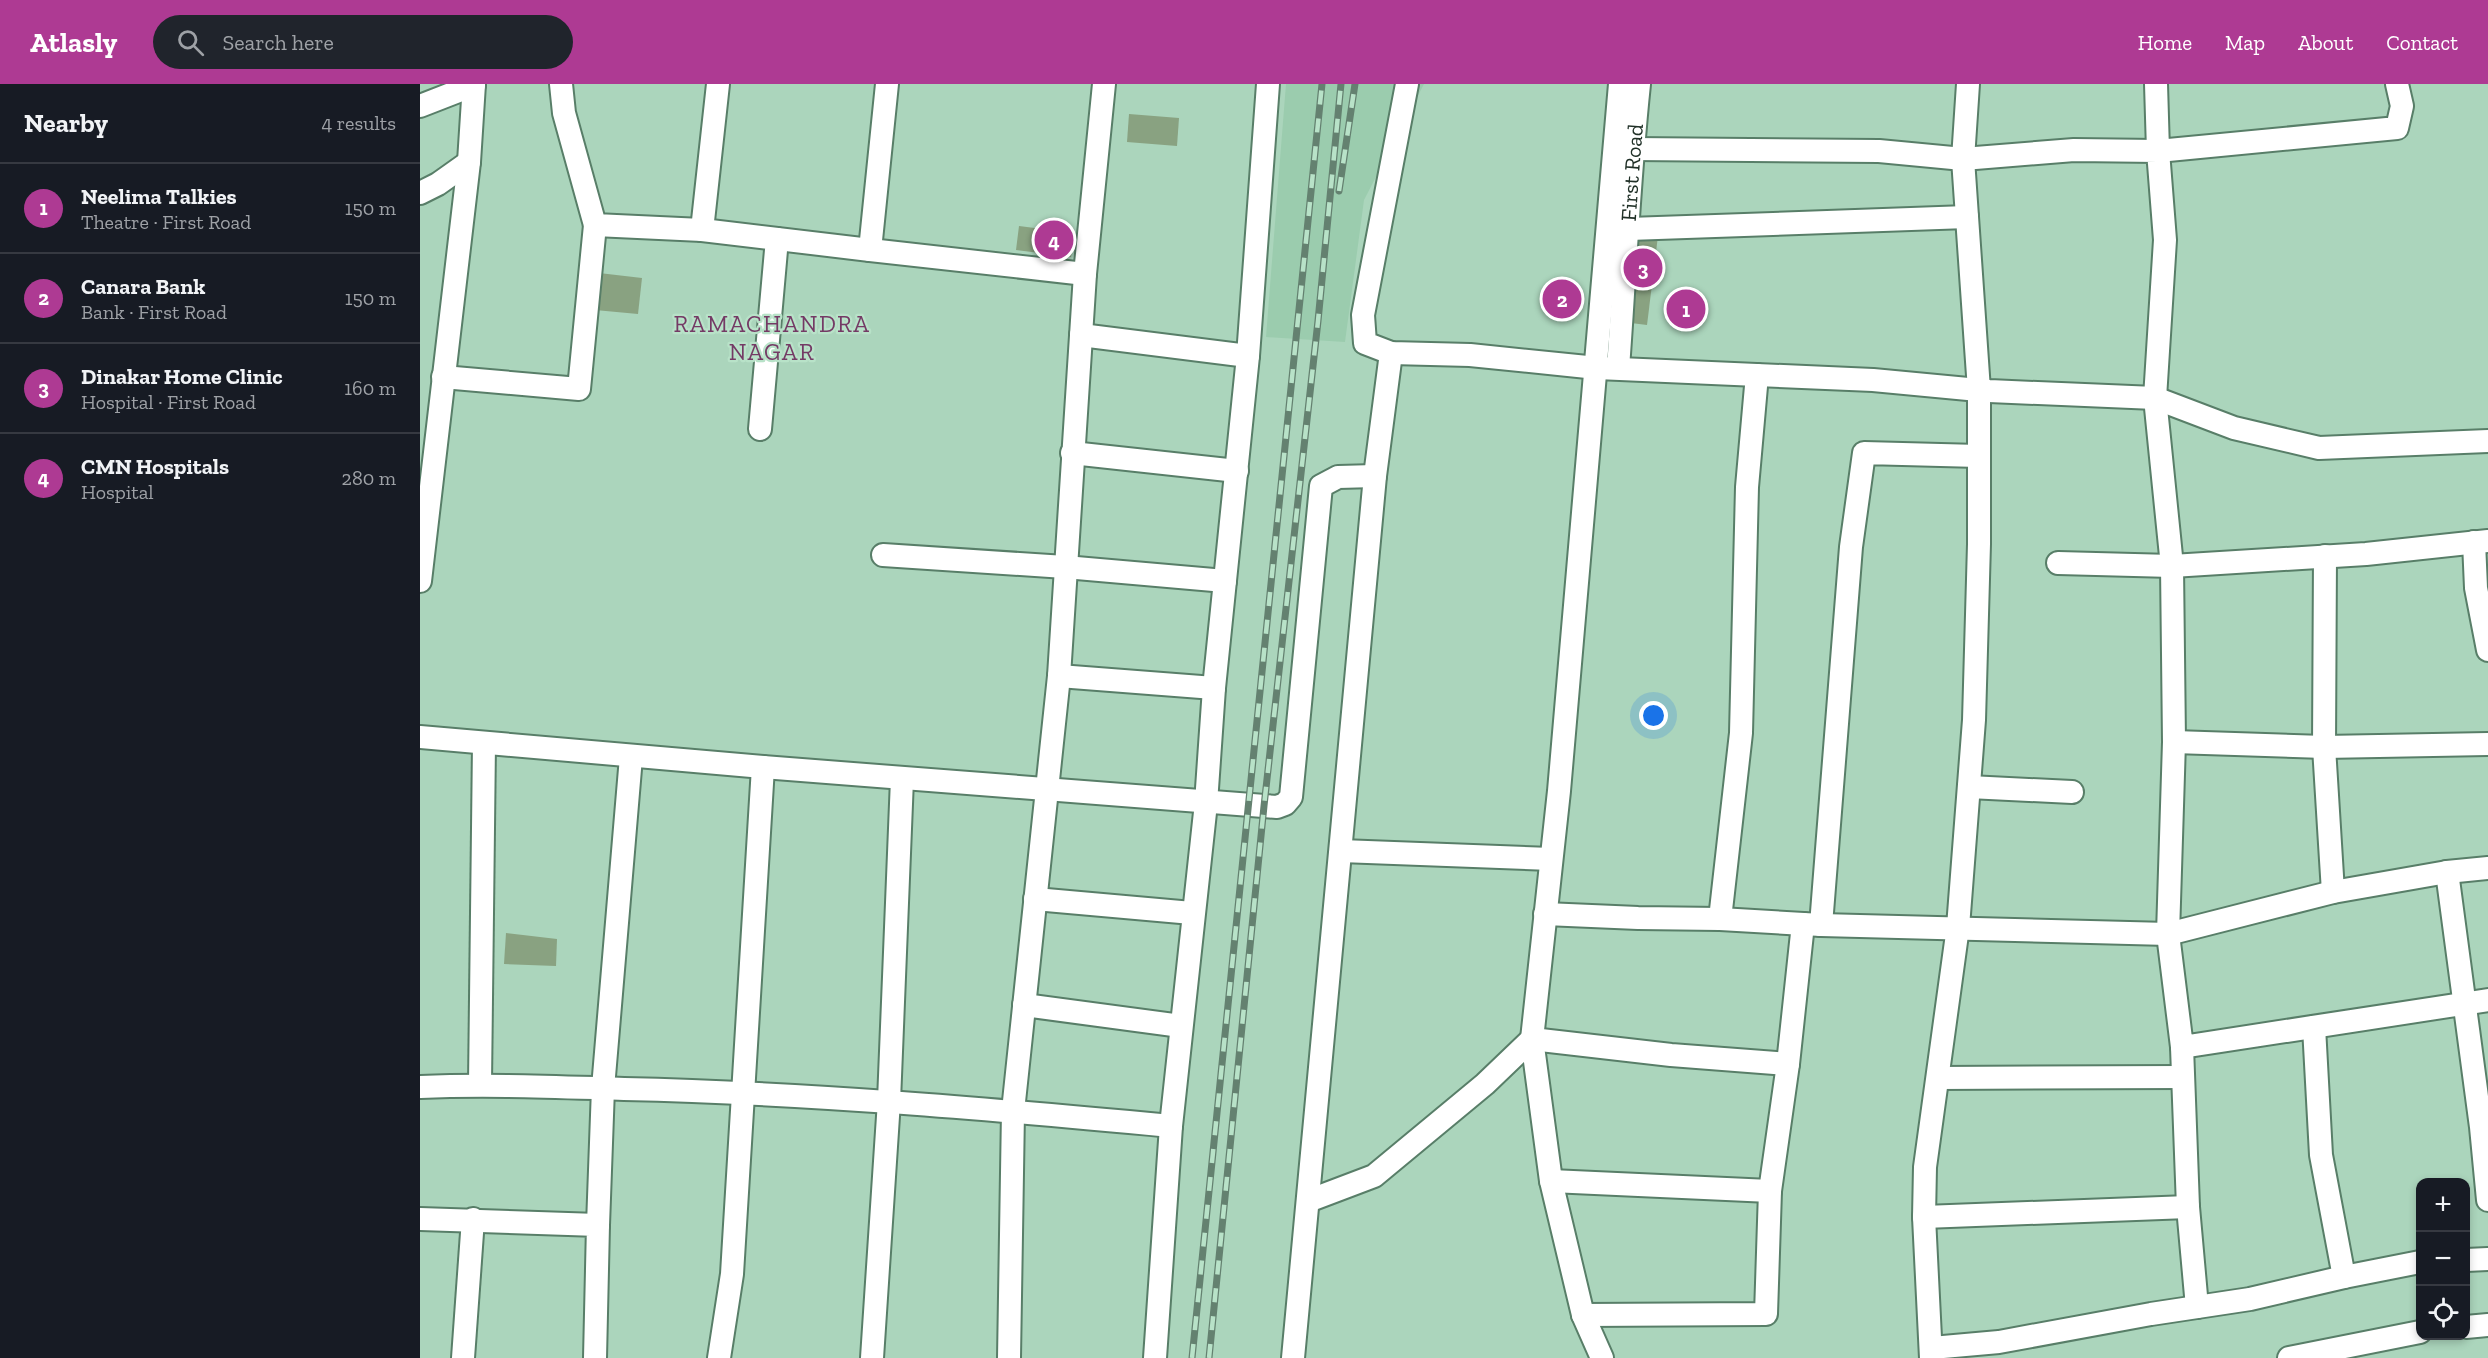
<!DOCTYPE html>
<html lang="en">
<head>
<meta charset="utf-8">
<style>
  body { margin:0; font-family:"Zilla Slab",serif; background:#20242c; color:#f1f3f6 }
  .controls { position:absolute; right:18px; bottom:18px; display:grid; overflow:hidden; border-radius:12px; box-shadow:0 3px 9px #0003 }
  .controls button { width:54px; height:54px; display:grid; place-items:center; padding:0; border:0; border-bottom:2px solid #363941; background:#171b24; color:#f1f3f6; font:30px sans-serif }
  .you { position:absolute; left:1234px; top:632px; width:21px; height:21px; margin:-15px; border:4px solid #fff; border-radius:50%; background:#1a73e8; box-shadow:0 0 0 9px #1a73e833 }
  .badge { display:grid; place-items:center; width:39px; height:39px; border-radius:50%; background:#ae3a93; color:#fff; font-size:20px; font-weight:700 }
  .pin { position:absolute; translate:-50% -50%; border:3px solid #fff; box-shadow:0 2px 6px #0006 }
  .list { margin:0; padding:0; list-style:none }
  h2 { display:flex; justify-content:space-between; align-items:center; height:78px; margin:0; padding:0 24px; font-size:26px }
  h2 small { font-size:20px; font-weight:400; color:#9ea1a6 }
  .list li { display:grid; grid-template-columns:39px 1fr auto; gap:18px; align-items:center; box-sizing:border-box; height:90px; padding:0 24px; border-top:2px solid #363941 }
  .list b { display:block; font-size:22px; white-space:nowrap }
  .list p { margin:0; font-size:20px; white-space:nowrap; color:#9ea1a6 }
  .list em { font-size:20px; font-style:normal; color:#9ea1a6 }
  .icon { flex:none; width:33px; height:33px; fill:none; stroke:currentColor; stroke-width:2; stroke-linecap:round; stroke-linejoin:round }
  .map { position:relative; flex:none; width:2068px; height:1274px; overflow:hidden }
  header { display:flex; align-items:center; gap:36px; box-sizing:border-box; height:84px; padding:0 30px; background:#ae3a93; color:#fff }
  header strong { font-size:28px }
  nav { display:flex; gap:33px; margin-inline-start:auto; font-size:21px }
  .search { width:420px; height:54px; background:#20242c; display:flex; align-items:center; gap:15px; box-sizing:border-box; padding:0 21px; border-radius:33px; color:#9ea1a6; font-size:22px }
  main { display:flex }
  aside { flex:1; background:#171b24 }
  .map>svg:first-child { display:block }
  .built { fill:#9bccae }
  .building { fill:#89a281 }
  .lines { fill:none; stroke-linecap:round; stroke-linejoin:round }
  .minor-casing { stroke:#587e68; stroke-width:26 }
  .minor { stroke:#fff; stroke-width:22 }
  .rail-casing { stroke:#648170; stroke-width:7 }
  .rail { stroke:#b8e2c8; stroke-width:4.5; stroke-dasharray:14; stroke-linecap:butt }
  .labels { text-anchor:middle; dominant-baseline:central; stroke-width:4.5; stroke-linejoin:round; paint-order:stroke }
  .street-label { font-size:22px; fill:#203027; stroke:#b8e2c8 }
  .neighbourhood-label { font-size:24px; letter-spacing:1.5px; fill:#743a65; stroke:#b8e2c8 }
</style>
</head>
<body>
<header>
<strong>Atlasly</strong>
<div class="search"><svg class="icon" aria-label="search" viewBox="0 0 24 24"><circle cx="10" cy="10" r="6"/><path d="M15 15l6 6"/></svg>Search here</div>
<nav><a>Home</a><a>Map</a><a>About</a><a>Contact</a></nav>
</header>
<main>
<aside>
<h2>Nearby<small>4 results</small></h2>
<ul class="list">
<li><span class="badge">1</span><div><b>Neelima Talkies</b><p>Theatre · First Road</p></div><em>150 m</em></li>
<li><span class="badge">2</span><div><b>Canara Bank</b><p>Bank · First Road</p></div><em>150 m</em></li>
<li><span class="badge">3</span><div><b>Dinakar Home Clinic</b><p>Hospital · First Road</p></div><em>160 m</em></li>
<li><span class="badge">4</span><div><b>CMN Hospitals</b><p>Hospital</p></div><em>280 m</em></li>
</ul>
</aside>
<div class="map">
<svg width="2068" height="1274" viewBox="0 0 2068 1274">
  <rect width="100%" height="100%" fill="#abd5bc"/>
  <!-- built -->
  <polygon class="built" points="866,0 1004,0 944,116 925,258 846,253"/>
  <!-- building -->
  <g class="building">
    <polygon points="709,30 759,34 757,62 707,58"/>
    <polygon points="599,142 654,149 651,173 596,166"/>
    <polygon points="1214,149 1238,152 1227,241 1203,238"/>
    <polygon points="179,189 222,194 218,230 175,226"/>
    <polygon points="86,849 137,855 136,882 84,880"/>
  </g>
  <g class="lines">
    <defs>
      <g id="minor">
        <polyline points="141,0 144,29 175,141 282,146 450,166"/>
        <polyline points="467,0 450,166 665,190"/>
        <polyline points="987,0 943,231 945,259 971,269 1050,271 1177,284 1453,296 1569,307 1735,314 1814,344 1899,364 2068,357"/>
        <polyline points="1736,0 1738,67 1977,44 1982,22 1977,0"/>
        <polyline points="0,22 54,1"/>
        <polyline points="1212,65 1459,67 1543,75 1654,66 1738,67 1745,156 1735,314 1752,482 1754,658 1748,850 1762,963 2068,916"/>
        <polyline points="0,109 18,100 49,78"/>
        <polyline points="1209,145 1547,133"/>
        <polyline points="282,146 298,0"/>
        <polyline points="661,251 828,272"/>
        <path id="s1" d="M1198,284c7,-95 11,-190 21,-284"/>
        <polyline points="23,293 159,305 175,141"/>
        <polyline points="340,345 357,155"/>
        <polyline points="652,369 817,387"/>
        <polyline points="2054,458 2056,504 2068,566"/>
        <polyline points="463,471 645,483 805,497"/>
        <polyline points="1905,472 1904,663 1913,808"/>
        <polyline points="1638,479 1752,482 1946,470 2068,457"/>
        <polyline points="0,497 49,78 54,0"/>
        <polyline points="639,592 794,604"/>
        <polyline points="0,653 343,683 857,723 865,720 871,713 901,402 918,393 955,392"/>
        <polyline points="1754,658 1904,663 2068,660"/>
        <polyline points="1549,703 1652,708"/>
        <polyline points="921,767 1131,775"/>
        <polyline points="2027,788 2061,1043 2068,1116"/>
        <polyline points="615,815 772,829"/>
        <polyline points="1125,830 1218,834 1300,835 1401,841 1748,850 1913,808 2027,788 2068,784"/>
        <polyline points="1300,835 1321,649 1327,403 1337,291"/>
        <polyline points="1401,841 1431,463 1444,369 1559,372"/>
        <polyline points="604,921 761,942"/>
        <polyline points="1894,943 1901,1071 1924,1193"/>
        <polyline points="1762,963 1768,1123 1777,1223"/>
        <polyline points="1518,994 1763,993"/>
        <polyline points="60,1000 64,659"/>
        <path d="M0,1003c68,-3 136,0 204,2 183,4 365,20 547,37"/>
        <polyline points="1131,1097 1350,1107"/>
        <polyline points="888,1117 954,1092 1065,1000 1112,955 1251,971 1368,980"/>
        <polyline points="1504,1133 1768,1123"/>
        <polyline points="0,1135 178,1141 175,1274"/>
        <polyline points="178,1141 183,1004 211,673"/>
        <polyline points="2046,1176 2068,1175"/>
        <polyline points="1163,1231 1346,1230 1350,1107 1368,980 1383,840"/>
        <polyline points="2046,1243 2068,1241"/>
        <polyline points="1512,1264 1579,1258 1731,1230 1830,1215 1924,1193 2000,1178"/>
        <polyline points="43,1274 53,1135"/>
        <polyline points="299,1274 312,1190 343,683"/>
        <polyline points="452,1274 469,1017 482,695"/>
        <polyline points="589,1274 593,1027 639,592 665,190 684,0"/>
        <polyline points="735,1274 751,1042 786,719 794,604 828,272 848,0"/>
        <polyline points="873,1274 955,392 971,269"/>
        <polyline points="1182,1274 1163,1231 1131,1097 1112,955 1139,707 1200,0"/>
        <polyline points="1511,1274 1504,1133 1505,1083 1538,843 1554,636 1559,460 1559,306 1543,75 1548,0"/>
        <polyline points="1869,1274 2000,1248"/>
      </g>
    </defs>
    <!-- minor casing -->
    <use href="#minor" class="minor-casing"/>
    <!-- minor -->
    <use href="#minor" class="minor"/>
    <defs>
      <g id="rail">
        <polyline points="919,107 935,0"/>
        <polyline points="772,1274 902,0"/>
        <polyline points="789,1274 844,722 898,237 921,0"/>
      </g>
    </defs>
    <!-- rail casing -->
    <use href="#rail" class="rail-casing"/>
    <!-- rail -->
    <use href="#rail" class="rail"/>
  </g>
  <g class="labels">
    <!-- street labels -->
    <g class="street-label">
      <text stroke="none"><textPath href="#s1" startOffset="196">First Road</textPath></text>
    </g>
    <!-- neighbourhood labels -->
    <g class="neighbourhood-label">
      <text x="352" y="239">RAMACHANDRA<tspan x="352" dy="28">NAGAR</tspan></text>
    </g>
  </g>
</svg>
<div class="controls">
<button>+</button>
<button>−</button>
<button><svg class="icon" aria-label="locate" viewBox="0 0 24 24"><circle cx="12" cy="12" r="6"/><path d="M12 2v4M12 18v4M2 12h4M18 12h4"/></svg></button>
</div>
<div class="you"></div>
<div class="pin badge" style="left:1266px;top:225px">1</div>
<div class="pin badge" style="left:1142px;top:215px">2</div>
<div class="pin badge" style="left:1223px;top:184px">3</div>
<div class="pin badge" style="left:634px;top:156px">4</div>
</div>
</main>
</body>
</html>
